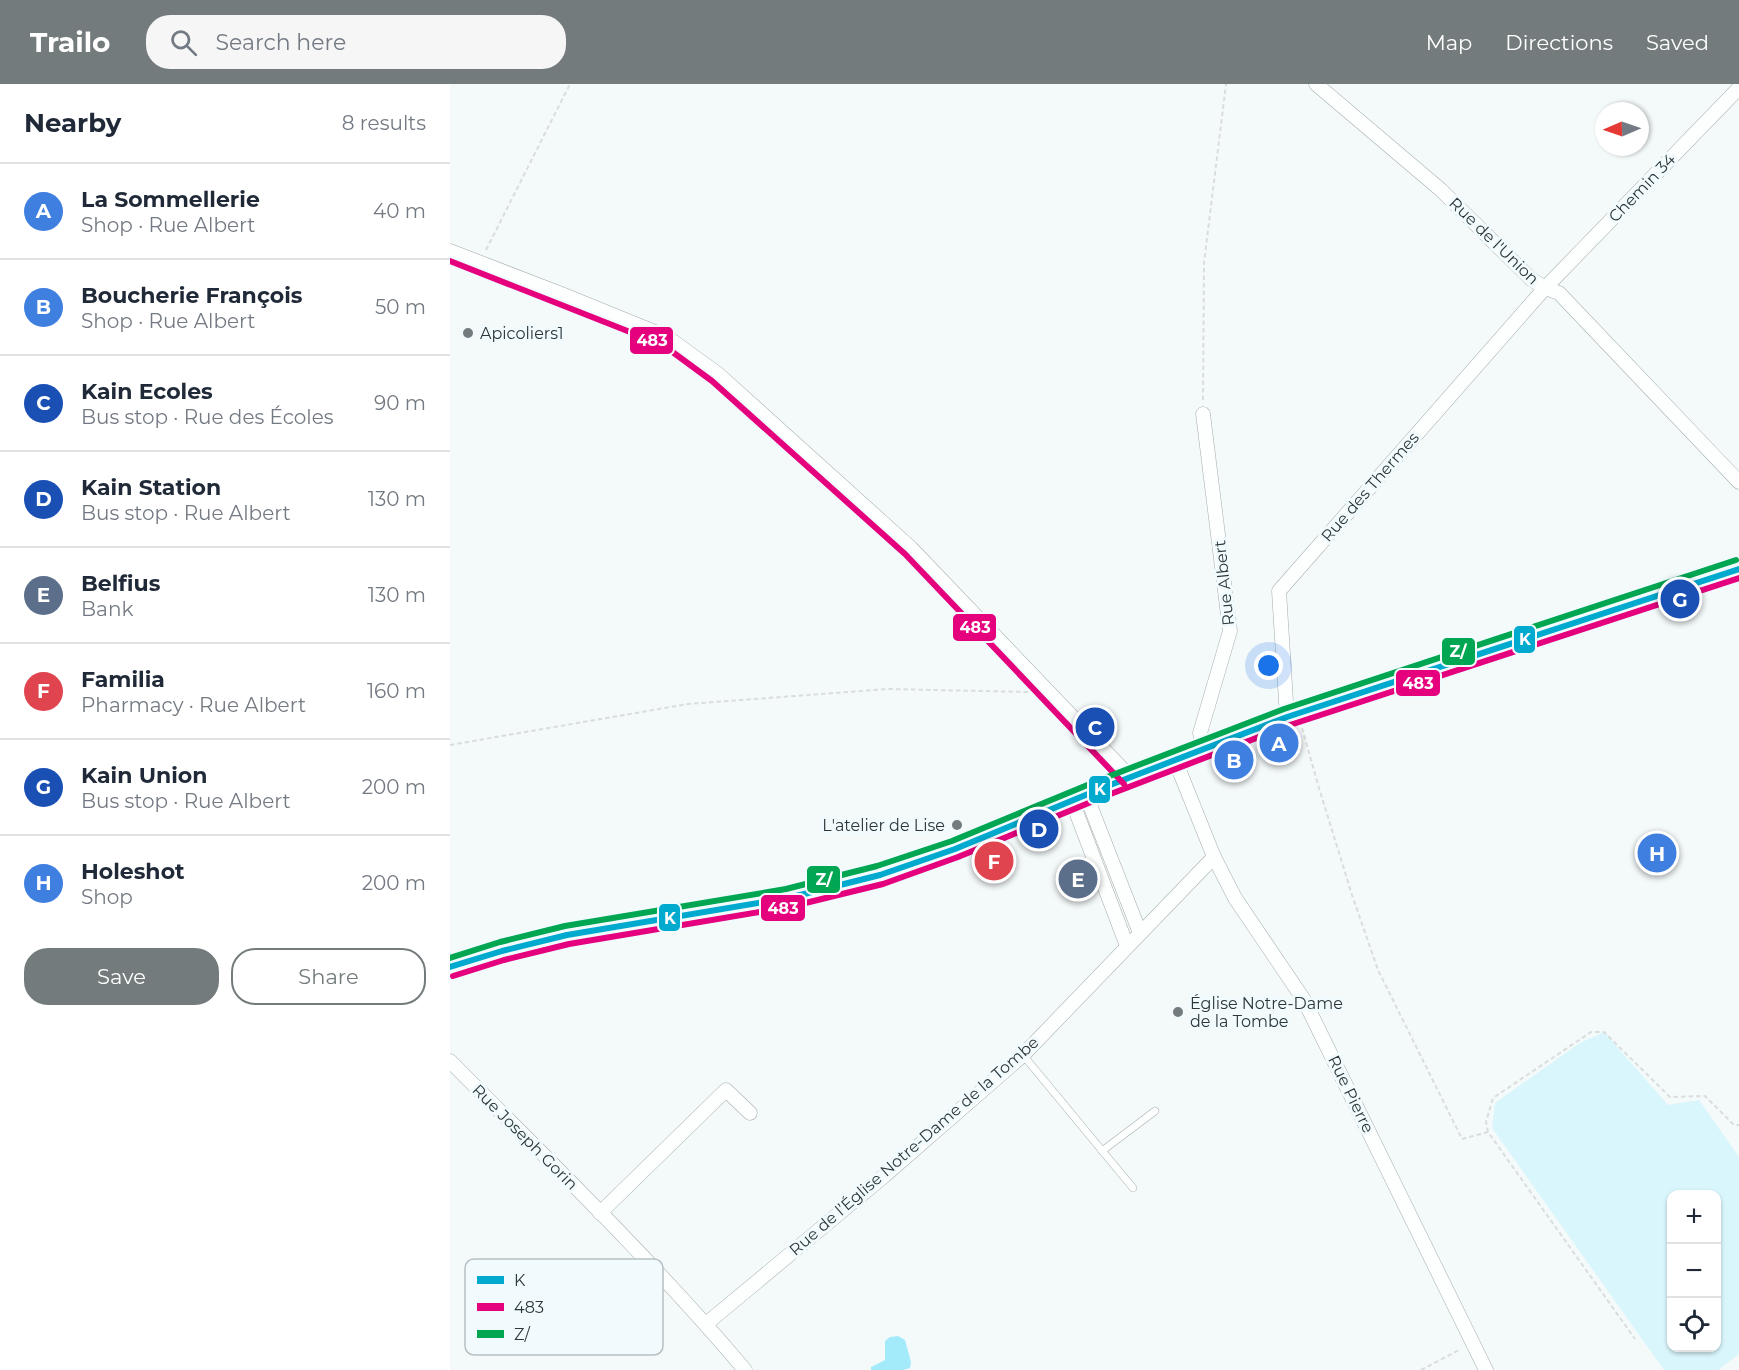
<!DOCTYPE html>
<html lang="en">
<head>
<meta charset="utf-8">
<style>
  body { margin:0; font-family:Montserrat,sans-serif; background:#f6f6f7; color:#1f2937 }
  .controls { position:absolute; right:18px; bottom:18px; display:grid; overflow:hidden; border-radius:12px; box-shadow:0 2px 4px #0004 }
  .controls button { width:54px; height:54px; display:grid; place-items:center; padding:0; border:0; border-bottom:2px solid #e0e1e3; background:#fff; color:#1f2937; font:30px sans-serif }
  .compass { position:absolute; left:1145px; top:18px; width:54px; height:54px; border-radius:50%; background:#fff; box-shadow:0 2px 4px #0004; rotate:268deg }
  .you { position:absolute; left:819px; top:582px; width:21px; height:21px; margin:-15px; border:4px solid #fff; border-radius:50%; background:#1a73e8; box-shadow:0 0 0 9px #1a73e833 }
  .badge { display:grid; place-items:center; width:39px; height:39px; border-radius:50%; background:#737b7d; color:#fff; font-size:20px; font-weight:700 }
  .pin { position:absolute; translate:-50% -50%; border:3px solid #fff; box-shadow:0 2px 6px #0006 }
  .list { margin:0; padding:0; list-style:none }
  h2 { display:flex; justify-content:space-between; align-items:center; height:78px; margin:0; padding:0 24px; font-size:26px }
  h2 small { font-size:20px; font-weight:400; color:#747a83 }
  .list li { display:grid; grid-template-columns:39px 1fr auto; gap:18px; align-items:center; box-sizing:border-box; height:96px; padding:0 24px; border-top:2px solid #e0e1e3 }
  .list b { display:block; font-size:22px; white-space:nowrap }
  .list p { margin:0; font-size:20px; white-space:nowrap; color:#747a83 }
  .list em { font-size:20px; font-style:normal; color:#747a83 }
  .actions { display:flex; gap:12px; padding:18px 24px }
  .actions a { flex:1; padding:14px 0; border:2px solid #737b7d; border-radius:24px; text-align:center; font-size:21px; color:#737b7d }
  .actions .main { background:#737b7d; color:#fff }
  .icon { flex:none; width:33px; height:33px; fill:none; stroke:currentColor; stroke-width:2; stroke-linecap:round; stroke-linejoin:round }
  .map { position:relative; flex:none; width:1289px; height:1286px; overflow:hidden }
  header { display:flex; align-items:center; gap:36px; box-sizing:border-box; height:84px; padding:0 30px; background:#737b7d; color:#fff }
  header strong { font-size:28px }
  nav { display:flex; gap:33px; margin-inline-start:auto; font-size:21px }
  .search { width:420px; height:54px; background:#f6f6f7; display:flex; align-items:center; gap:15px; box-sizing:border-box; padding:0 21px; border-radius:24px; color:#747a83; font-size:22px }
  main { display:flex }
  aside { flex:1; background:#fff }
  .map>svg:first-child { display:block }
  .green { fill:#d9f6fc; fill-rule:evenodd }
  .water { fill:#a3ebfb }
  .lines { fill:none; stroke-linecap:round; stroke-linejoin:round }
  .service-casing { stroke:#a6adae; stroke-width:8 }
  .minor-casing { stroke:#a6adae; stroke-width:15 }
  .tertiary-casing { stroke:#a6adae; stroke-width:18 }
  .path { stroke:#dadddd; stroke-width:2; stroke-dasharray:4.5 3; stroke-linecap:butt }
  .service { stroke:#fdfefe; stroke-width:7 }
  .minor { stroke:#fdfefe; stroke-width:14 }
  .tertiary { stroke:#fdfefe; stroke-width:16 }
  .bus-1-casing { stroke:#f1fbfd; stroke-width:10 }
  .bus-2-casing { stroke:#f1fbfd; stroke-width:10 }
  .bus-3-casing { stroke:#f1fbfd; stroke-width:10 }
  .bus-1 { stroke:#00a9ce; stroke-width:6 }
  .bus-2 { stroke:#e5007d; stroke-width:6 }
  .bus-3 { stroke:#00a651; stroke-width:6 }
  .poi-dot { fill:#737b7d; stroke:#f1fbfd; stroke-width:2 }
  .labels { text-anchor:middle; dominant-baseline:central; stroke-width:6; stroke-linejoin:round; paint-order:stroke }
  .street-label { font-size:16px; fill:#2d3739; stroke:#f1fbfd }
  .poi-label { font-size:16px; fill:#2d3739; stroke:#f1fbfd; text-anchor:start }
  .key { fill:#f1fbfd; stroke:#b6c0c2; stroke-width:1.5 }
  .key-label { font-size:16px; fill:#2d3739 }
  .line-badge { stroke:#f1fbfd; stroke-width:2 }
  .badge-label { font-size:16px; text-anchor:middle; font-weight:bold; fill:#fff }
</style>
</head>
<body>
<header>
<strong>Trailo</strong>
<div class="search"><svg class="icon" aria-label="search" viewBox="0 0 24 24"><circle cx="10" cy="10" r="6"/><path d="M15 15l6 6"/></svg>Search here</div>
<nav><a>Map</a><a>Directions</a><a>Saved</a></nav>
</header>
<main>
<aside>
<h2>Nearby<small>8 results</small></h2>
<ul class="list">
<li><span class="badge" style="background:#3f7fe0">A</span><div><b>La Sommellerie</b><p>Shop · Rue Albert</p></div><em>40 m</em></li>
<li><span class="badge" style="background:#3f7fe0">B</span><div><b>Boucherie François</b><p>Shop · Rue Albert</p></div><em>50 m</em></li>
<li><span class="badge" style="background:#1a4fb4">C</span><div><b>Kain Ecoles</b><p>Bus stop · Rue des Écoles</p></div><em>90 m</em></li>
<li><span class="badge" style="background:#1a4fb4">D</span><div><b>Kain Station</b><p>Bus stop · Rue Albert</p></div><em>130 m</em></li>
<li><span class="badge" style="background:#5c6f8a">E</span><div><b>Belfius</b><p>Bank</p></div><em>130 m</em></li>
<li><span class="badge" style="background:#e0444e">F</span><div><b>Familia</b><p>Pharmacy · Rue Albert</p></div><em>160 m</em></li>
<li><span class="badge" style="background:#1a4fb4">G</span><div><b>Kain Union</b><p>Bus stop · Rue Albert</p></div><em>200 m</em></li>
<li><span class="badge" style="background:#3f7fe0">H</span><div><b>Holeshot</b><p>Shop</p></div><em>200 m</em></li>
</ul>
<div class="actions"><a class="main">Save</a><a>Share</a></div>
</aside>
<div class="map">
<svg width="1289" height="1286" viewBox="0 0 1289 1286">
  <rect width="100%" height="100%" fill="#f4f9fa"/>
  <!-- green -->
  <path class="green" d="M1154,948l64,73 31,-5 40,57v197l-21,16h-54l-172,-242 3,-25 85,-60zM1222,1110h44v154h-44z"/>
  <!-- water -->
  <polygon class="water" points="448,1252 455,1256 461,1278 460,1284 453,1286 421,1286 421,1283 435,1276 435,1257 440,1253"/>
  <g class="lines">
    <defs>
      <g id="service">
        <polyline points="573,971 683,1104"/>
        <polyline points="652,1067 705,1027"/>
      </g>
      <g id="minor">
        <polyline points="866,0 991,106 1081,195 1095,204 1109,209 1289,398"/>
        <polyline points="0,167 114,211 217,253 268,290 461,464 681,694"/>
        <polyline points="753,330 780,547 750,649 754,665"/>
        <polyline points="837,633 829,507 1095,204 1289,4"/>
        <polyline points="725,676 764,773 785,814 854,916 1036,1286"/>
        <polyline points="636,711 690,849"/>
        <polyline points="622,717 677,862"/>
        <path d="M0,977c100,101 203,200 295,309"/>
        <polyline points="150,1129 276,1006 300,1029"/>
        <polyline points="256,1240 434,1092 573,971 764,773"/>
      </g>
      <polyline id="tertiary" points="0,883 52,867 117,851 338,814 430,791 505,765 655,703 837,633 1289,485"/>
    </defs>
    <!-- service casing -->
    <use href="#service" class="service-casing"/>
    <!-- minor casing -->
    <use href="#minor" class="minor-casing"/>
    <!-- tertiary casing -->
    <use href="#tertiary" class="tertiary-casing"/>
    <!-- path -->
    <g class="path">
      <polyline points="36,166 120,0"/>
      <polyline points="753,316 754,179 776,0"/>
      <polyline points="852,644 869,704 902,811 928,886 1012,1055 1038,1048 1185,1255"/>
      <polyline points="0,661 238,620 438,605 578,608"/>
      <polyline points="1038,1048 1036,1038 1043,1014 1141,948 1154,948 1220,1013 1255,1012 1284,1041 1289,1041"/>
      <polyline points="971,1286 1011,1265"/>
    </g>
    <!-- service -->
    <use href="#service" class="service"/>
    <!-- minor -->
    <use href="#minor" class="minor"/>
    <!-- tertiary -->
    <use href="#tertiary" class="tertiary"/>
    <defs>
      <polyline id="bus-1" points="0,883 52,867 117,851 338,814 430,791 505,765 655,703 837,633 1289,485"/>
      <g id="bus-2">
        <polyline points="0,177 213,261 262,297 455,470 674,700"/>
        <polyline points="3,892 54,876 119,860 339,823 433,800 508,773 658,711 840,641 1289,494"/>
      </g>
      <polyline id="bus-3" points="0,874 50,858 115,842 336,805 427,782 502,757 652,695 834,625 1286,476"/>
    </defs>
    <!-- bus-1 casing -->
    <use href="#bus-1" class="bus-1-casing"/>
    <!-- bus-2 casing -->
    <use href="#bus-2" class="bus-2-casing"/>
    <!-- bus-3 casing -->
    <use href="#bus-3" class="bus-3-casing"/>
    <!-- bus-1 -->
    <use href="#bus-1" class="bus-1"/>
    <!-- bus-2 -->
    <use href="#bus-2" class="bus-2"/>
    <!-- bus-3 -->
    <use href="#bus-3" class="bus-3"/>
  </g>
  <!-- markers -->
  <g class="poi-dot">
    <circle cx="18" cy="249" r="6"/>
    <circle cx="507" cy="741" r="6"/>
    <circle cx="728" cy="928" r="6"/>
  </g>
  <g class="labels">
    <!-- street labels -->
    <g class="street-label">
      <text transform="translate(1192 104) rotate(-46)">Chemin 34</text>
      <text transform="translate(1044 157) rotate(44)">Rue de l'Union</text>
      <text transform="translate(920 403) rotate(-49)">Rue des Thermes</text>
      <text transform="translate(774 499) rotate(-96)">Rue Albert</text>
      <text transform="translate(901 1010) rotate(64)">Rue Pierre</text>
      <text transform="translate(75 1053) rotate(45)">Rue Joseph Gorin</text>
      <text transform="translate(464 1062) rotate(-41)">Rue de l’Église Notre-Dame de la Tombe</text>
    </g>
    <!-- poi labels -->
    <g class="poi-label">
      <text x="30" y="249">Apicoliers1</text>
      <text x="495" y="741" text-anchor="end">L'atelier de Lise</text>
      <text x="740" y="919">Église Notre-Dame<tspan x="740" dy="18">de la Tombe</tspan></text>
    </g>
  </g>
  <!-- legend -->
  <rect x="15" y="1175" width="198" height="96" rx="9" class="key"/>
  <rect x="27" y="1192" width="27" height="8" fill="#00a9ce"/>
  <rect x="27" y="1219" width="27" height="8" fill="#e5007d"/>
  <rect x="27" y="1246" width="27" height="8" fill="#00a651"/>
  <g class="key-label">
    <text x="64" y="1202">K</text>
    <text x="64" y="1229">483</text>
    <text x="64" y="1256">Z/</text>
  </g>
  <g class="line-badge">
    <rect x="179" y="242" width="45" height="29" rx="6" fill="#e5007d"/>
    <rect x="502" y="529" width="45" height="29" rx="6" fill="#e5007d"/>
    <rect x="1063" y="541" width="23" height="29" rx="6" fill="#00a9ce"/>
    <rect x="991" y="553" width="35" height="29" rx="6" fill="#00a651"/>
    <rect x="945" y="585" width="46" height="28" rx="6" fill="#e5007d"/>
    <rect x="638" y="691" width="23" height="29" rx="6" fill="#00a9ce"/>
    <rect x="356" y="781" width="35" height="29" rx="6" fill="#00a651"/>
    <rect x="310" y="810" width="46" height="28" rx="6" fill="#e5007d"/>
    <rect x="208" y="819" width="23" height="29" rx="6" fill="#00a9ce"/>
  </g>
  <g class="badge-label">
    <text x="202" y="262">483</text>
    <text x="525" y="549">483</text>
    <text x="1075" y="561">K</text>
    <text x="1008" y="573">Z/</text>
    <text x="968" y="605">483</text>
    <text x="650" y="711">K</text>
    <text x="374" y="801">Z/</text>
    <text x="333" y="830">483</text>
    <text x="220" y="840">K</text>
  </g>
</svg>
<div class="controls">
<button>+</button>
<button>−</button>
<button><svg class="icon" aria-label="locate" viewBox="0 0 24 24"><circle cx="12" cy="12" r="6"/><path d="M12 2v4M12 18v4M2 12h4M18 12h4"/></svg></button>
</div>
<svg class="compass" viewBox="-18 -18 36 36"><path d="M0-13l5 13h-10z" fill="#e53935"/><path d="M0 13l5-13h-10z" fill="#747a83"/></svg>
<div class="you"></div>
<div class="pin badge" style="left:829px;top:659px;background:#3f7fe0">A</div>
<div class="pin badge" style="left:784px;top:676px;background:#3f7fe0">B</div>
<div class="pin badge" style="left:645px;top:643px;background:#1a4fb4">C</div>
<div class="pin badge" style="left:589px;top:745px;background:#1a4fb4">D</div>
<div class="pin badge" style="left:628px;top:795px;background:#5c6f8a">E</div>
<div class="pin badge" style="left:544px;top:777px;background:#e0444e">F</div>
<div class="pin badge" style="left:1230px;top:515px;background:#1a4fb4">G</div>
<div class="pin badge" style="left:1207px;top:769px;background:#3f7fe0">H</div>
</div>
</main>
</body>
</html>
